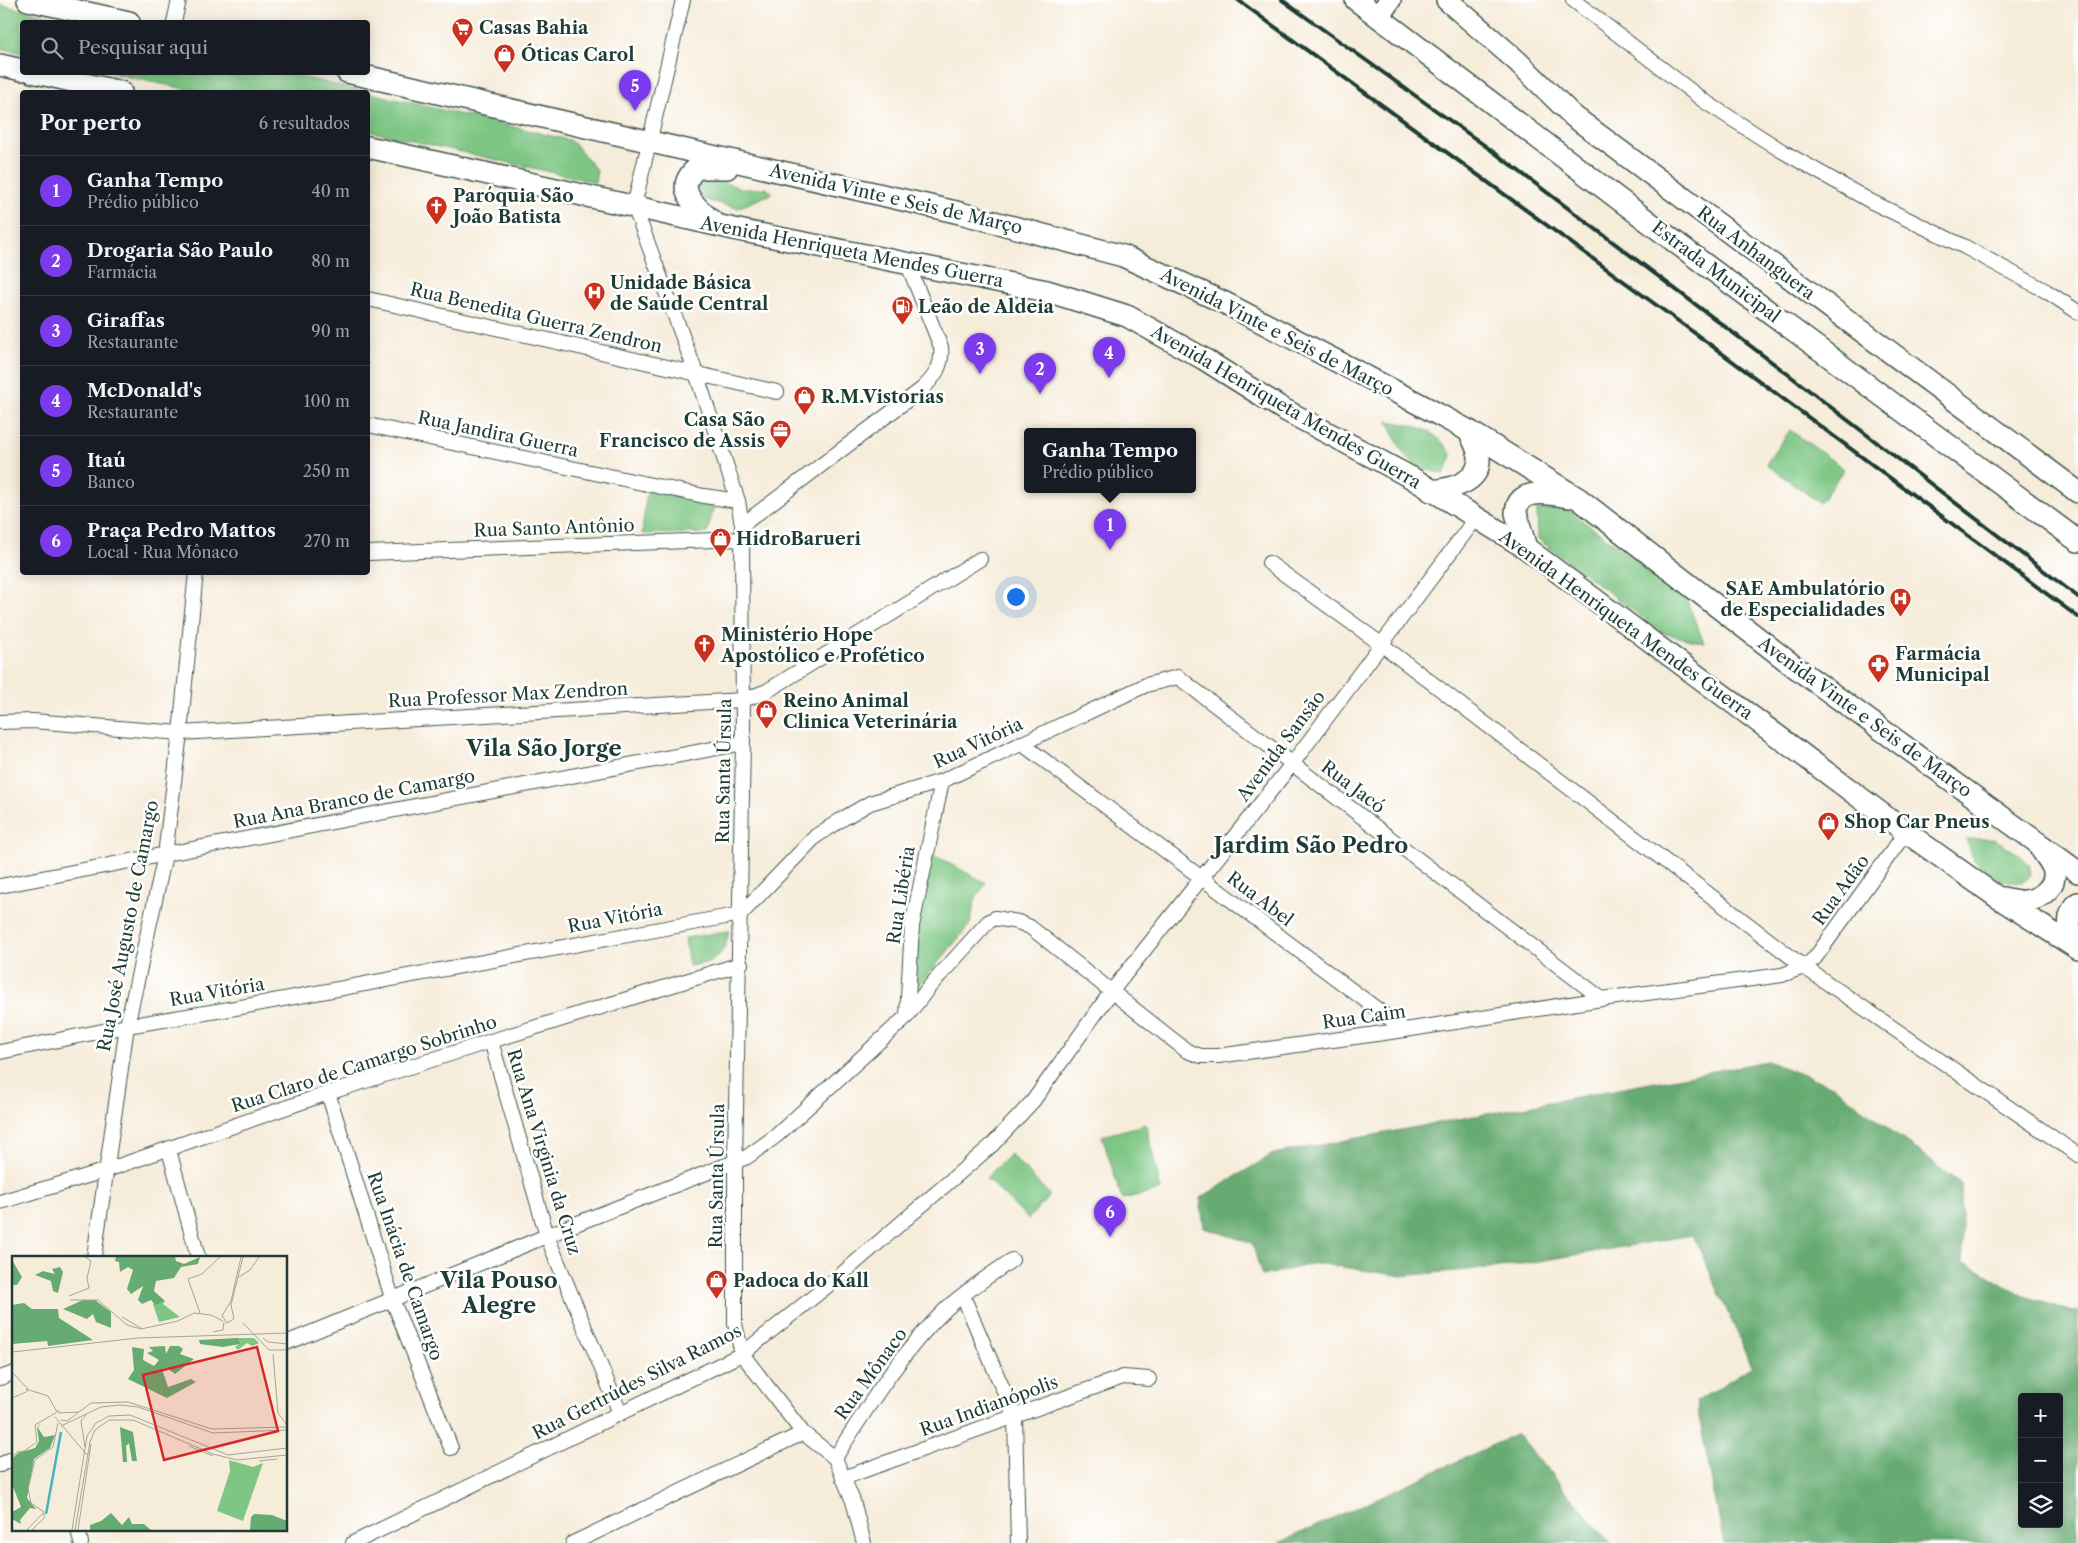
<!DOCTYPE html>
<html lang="pt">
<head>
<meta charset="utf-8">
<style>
  body { margin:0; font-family:"Libre Caslon Text",serif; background:#20242c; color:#f1f3f6 }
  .controls { position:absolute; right:15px; bottom:15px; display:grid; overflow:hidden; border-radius:5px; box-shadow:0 2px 12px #0003 }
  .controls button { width:45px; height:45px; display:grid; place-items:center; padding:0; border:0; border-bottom:1px solid #363941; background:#171b24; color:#f1f3f6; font:25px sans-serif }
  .you { position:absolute; left:1015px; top:596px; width:18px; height:18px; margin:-12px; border:4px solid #fff; border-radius:50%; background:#1a73e8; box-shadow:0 0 0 8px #1a73e833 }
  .badge { display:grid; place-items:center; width:32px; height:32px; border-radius:50%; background:#7c3aed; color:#fff; font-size:16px; font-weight:700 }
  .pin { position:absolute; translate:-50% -41px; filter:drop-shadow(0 1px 2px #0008) }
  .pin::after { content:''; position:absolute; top:26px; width:18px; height:15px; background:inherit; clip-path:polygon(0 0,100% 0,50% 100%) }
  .popup { position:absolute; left:1024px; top:428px; width:172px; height:65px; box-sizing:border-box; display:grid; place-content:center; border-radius:5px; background:#171b24; filter:drop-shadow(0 1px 4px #0005); font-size:16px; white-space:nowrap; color:#9ea1a6 }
  .popup b { font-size:19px; color:#f1f3f6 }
  .popup::after { content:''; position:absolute; left:50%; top:100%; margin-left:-10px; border:10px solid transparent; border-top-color:#171b24 }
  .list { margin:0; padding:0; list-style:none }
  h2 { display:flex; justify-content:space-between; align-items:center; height:65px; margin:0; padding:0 20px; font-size:21px }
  h2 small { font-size:16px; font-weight:400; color:#9ea1a6 }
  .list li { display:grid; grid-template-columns:32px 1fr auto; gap:15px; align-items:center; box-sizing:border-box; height:70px; padding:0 20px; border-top:1px solid #363941 }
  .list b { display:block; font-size:19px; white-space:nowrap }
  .list p { margin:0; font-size:16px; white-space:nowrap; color:#9ea1a6 }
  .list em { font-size:16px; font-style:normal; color:#9ea1a6 }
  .icon { flex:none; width:28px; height:28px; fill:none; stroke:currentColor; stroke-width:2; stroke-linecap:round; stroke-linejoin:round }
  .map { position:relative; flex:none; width:2078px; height:1543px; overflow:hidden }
  .search { position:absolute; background:#171b24; box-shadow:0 2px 12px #0003; left:20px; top:20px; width:350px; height:55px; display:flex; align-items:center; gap:12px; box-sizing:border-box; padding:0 18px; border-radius:5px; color:#9ea1a6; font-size:19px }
  .panel { position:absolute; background:#171b24; box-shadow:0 2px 12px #0003; left:20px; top:90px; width:350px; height:485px; border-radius:5px }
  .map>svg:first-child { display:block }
  .green { fill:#7dc683; stroke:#4e825c }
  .forest { fill:#66ab71; stroke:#427452; fill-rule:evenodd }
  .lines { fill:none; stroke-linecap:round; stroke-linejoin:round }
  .street-casing { stroke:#3f574d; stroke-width:16 }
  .primary-casing { stroke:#3f574d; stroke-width:24 }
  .street { stroke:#fff; stroke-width:14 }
  .primary { stroke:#fff; stroke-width:21 }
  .rail { stroke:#1f3d34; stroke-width:4 }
  .labels { text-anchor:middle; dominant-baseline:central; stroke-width:5; stroke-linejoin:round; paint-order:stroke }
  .poi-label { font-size:18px; font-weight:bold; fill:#1f3d34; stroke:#fff; text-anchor:start }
  .street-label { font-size:18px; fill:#1f3d34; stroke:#fff }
  .district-label { font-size:22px; font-weight:bold; fill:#1f3d34; stroke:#fff }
  .inset-river { fill:none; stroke:#45b4bd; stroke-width:2.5 }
  .inset-road { fill:none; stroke:#a0a698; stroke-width:1 }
  .view { fill:#d62828; fill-opacity:0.15; stroke:#d62828; stroke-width:2.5 }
  .inset-edge { fill:none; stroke:#1f3d34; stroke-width:2.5 }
</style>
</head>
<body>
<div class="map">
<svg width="2078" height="1543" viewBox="0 0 2078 1543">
  <rect width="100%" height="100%" fill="#fff"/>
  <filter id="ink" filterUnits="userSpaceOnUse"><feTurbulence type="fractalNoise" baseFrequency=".02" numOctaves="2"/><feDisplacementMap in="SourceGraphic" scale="10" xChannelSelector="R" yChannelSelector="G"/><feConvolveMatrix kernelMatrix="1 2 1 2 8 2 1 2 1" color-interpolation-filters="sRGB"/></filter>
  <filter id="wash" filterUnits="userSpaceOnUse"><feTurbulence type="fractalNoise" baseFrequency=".0096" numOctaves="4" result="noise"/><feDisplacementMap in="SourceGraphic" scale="20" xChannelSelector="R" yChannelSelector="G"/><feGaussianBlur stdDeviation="1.12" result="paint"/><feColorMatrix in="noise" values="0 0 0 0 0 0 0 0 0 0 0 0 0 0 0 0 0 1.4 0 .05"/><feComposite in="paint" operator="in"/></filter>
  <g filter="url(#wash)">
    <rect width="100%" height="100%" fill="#f6ecda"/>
    <!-- green -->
    <g class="green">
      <polygon points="0,5 1,5 74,22 22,22 22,53 0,48"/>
      <polygon points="111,73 285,73 569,140 577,146 597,171 595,182 368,131 368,92 199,92"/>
      <polygon points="705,176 744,189 766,188 773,193 738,208 690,196 692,179"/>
      <path d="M1388,421c28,4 49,8 64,35l-8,18c-40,-8 -40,-18 -56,-53z"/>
      <polygon points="1790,430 1844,469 1820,503 1766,464"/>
      <polygon points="647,489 715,503 707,533 642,534"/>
      <polygon points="1565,508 1684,594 1704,643 1663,633 1538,539 1537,510"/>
      <polygon points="1966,839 1995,839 2021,856 2029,864 2031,875 2022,882 1999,880 1974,860"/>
      <polygon points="930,853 986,883 975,900 970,924 919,986 915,987 918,922"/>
      <path d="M729,931c-4,26 -16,32 -40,35l-4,-28z"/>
      <polygon points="1146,1124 1161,1190 1122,1199 1102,1136"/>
      <polygon points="1010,1154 1050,1195 1028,1219 986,1178"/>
    </g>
    <!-- forest -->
    <g class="forest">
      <path d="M1767,1061l66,25 128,98 2,77 57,33 52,18 6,-1v232h-354l-28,-141 56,-36 -59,-131 -183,31 -108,10 -86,-13 -54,13 -10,-33 -48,-15 -4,-30 73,-44zM2022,1397h37v127h-37z"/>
      <polygon points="1517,1434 1611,1543 1279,1543"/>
    </g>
  </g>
  <g filter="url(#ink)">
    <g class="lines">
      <defs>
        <g id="street">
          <polyline points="683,0 634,206 696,373 738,501 742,525 743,743 735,1162 735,1324 742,1354 803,1433 835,1458"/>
          <polyline points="1573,0 1704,101 1782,151 1872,202 1965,247 2046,291 2078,312"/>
          <polyline points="174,22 179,0"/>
          <polyline points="368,299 777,392"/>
          <polyline points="368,425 704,496 738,501"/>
          <path d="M742,525l180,-136c13,-12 21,-24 19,-42l-33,-82"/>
          <polyline points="368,553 742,539"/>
          <polyline points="1269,563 1381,644 1804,967 2078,1155"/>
          <polyline points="0,722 33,721 180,733 743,700 767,691 980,559"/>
          <polyline points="1021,743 1405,1030"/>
          <polyline points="0,886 743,743"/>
          <polyline points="907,1016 912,926 942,781"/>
          <polyline points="491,1041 547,1236 620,1413"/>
          <polyline points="0,1052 127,1026 241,1007 741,914 816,836 844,818 870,803 942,781 1146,685 1178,677 1602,999"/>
          <polyline points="328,1093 393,1301 451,1448"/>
          <polyline points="169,1150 198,1257"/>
          <polyline points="0,1202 107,1170 328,1093 491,1041 741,964"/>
          <polyline points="94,1257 127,1026 165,855 180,733 196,572"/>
          <polyline points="963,1296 1015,1417 1018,1543"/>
          <polyline points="286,1343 578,1223 747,1157 776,1136 907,1016 930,986 988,922 995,918 1018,922 1030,927 1187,1051 1201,1056 1218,1056 1405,1030 1602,999 1782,975 1804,967 1815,958 1906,832"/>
          <polyline points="0,1378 14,1373"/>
          <polyline points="0,1465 14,1458"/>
          <polyline points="843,1478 1123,1377 1149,1379"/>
          <polyline points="78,1529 81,1543"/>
          <polyline points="353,1543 742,1354 836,1279 992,1145 1033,1101 1111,992 1292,764 1476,518"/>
          <polyline points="573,1543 803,1433"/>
          <path d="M864,1543l-11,-42 -18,-43c33,-52 67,-107 112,-150 20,-18 43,-33 65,-48"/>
        </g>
        <g id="primary">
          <polyline points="28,0 129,22"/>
          <polyline points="1356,0 1703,263 2078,541"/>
          <polyline points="1447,0 1517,61 1573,116 2078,492"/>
          <polyline points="1385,7 1390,0"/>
          <polyline points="0,65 22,70"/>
          <polyline points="32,72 121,92"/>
          <polyline points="347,72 960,213 1123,256 1225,303 1419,404 1469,431 1579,499 1795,667 2078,872"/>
          <polyline points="368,147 743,231 1047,291 1127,316 1204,359 1283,409 1412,478 1526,548 1906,832 1997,897 2078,949"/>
          <path d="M714,223c-16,-15 -43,-33 -17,-55h30"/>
          <path d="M1431,491c20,-2 50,-8 48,-35 -1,-8 -7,-18 -10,-25"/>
          <path d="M1526,548l-10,-35c1,-27 35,-19 53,-16"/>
          <path d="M2002,898c7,1 17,4 24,3 15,-2 33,-16 27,-33 -3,-7 -9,-14 -13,-21"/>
          <path d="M2076,947c-6,-16 -12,-30 2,-44"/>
        </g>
      </defs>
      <!-- street casing -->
      <use href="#street" class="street-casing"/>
      <!-- primary casing -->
      <use href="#primary" class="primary-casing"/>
      <!-- street -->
      <use href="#street" class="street"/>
      <!-- primary -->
      <use href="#primary" class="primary"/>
      <!-- rail -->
      <g class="rail">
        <polyline points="1238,0 1685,326 2078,617"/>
        <polyline points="1282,0 1491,150 1789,375 2078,597"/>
      </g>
    </g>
  </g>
  <!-- icons -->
  <defs>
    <symbol id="supermarket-pin" viewBox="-11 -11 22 30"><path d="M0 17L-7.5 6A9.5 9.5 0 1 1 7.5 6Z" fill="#c8321e" stroke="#fff"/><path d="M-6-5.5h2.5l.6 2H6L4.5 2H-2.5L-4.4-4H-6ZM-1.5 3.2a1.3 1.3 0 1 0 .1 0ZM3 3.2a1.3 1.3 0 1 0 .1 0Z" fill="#fff"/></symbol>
    <symbol id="shop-pin" viewBox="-11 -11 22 30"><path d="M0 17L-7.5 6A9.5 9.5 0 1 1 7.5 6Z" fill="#c8321e" stroke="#fff"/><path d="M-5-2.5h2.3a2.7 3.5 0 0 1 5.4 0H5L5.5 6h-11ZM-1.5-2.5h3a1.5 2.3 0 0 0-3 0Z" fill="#fff"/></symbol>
    <symbol id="church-pin" viewBox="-11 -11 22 30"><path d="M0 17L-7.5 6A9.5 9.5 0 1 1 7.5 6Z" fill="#c8321e" stroke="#fff"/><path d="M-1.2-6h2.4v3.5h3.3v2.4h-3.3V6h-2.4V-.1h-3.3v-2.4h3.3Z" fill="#fff"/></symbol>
    <symbol id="hospital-pin" viewBox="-11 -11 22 30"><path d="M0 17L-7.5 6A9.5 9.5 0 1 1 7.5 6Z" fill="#c8321e" stroke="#fff"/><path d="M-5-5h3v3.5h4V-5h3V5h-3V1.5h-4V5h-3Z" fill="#fff"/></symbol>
    <symbol id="fuel-pin" viewBox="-11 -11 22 30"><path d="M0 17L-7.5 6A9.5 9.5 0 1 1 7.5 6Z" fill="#c8321e" stroke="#fff"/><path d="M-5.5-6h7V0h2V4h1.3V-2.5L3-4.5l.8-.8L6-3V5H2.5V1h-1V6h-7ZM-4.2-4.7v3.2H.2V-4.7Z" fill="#fff"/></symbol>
    <symbol id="office-pin" viewBox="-11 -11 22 30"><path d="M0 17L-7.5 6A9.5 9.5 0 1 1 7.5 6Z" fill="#c8321e" stroke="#fff"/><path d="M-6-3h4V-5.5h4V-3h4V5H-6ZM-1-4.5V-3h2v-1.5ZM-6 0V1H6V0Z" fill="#fff"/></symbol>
    <symbol id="pharmacy-pin" viewBox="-11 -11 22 30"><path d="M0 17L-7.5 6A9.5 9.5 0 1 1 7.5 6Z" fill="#c8321e" stroke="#fff"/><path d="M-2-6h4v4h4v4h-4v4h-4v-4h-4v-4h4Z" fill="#fff"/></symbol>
  </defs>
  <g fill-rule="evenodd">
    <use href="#supermarket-pin" x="450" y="16" width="25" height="34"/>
    <use href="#shop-pin" x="492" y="42" width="25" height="34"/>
    <use href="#church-pin" x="424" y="194" width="25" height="34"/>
    <use href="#hospital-pin" x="582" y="280" width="25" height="34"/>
    <use href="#fuel-pin" x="890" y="294" width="25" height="34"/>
    <use href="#shop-pin" x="792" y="384" width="25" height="34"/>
    <use href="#office-pin" x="768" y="418" width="25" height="34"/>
    <use href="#shop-pin" x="708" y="526" width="25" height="34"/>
    <use href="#hospital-pin" x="1888" y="586" width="25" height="34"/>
    <use href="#church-pin" x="692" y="632" width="25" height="34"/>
    <use href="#pharmacy-pin" x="1866" y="652" width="25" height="34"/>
    <use href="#shop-pin" x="754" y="698" width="25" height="34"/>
    <use href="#shop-pin" x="1816" y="810" width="25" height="34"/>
    <use href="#shop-pin" x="704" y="1268" width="25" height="34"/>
  </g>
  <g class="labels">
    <!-- poi labels -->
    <g class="poi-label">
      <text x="479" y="28">Casas Bahia</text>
      <text x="521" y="55">Óticas Carol</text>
      <text x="453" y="196">Paróquia São<tspan x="453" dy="21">João Batista</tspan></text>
      <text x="610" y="283">Unidade Básica<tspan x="610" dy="21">de Saúde Central</tspan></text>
      <text x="918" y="307">Leão de Aldeia</text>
      <text x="821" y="397">R.M.Vistorias</text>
      <text x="765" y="420" text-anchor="end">Casa São<tspan x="765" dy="21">Francisco de Assis</tspan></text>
      <text x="736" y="539">HidroBarueri</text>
      <text x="1885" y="589" text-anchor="end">SAE Ambulatório<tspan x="1885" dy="21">de Especialidades</tspan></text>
      <text x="721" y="635">Ministério Hope<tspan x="721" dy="21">Apostólico e Profético</tspan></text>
      <text x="1895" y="654">Farmácia<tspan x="1895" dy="21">Municipal</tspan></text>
      <text x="783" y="701">Reino Animal<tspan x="783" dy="21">Clinica Veterinária</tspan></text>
      <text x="1844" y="822">Shop Car Pneus</text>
      <text x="733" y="1281">Padoca do Kall</text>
    </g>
    <!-- street labels -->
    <g class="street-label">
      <text transform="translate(896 199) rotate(13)">Avenida Vinte e Seis de Março</text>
      <text transform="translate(852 252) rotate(11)">Avenida Henriqueta Mendes Guerra</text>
      <text transform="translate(1756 253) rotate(37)">Rua Anhanguera</text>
      <text transform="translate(1716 272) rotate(37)">Estrada Municipal</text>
      <text transform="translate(536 318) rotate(13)">Rua Benedita Guerra Zendron</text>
      <text transform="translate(1277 332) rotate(27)">Avenida Vinte e Seis de Março</text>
      <text transform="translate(1286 407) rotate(30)">Avenida Henriqueta Mendes Guerra</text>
      <text transform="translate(498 434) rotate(12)">Rua Jandira Guerra</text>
      <text transform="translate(554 528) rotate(-2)">Rua Santo Antônio</text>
      <text transform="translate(1626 625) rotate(36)">Avenida Henriqueta Mendes Guerra</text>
      <text transform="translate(508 695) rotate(-3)">Rua Professor Max Zendron</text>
      <text transform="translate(1865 717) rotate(36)">Avenida Vinte e Seis de Março</text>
      <text transform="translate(978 743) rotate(-25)">Rua Vitória</text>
      <text transform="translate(1281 746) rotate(-53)">Avenida Sansão</text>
      <text transform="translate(724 771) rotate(-89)">Rua Santa Úrsula</text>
      <text transform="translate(1353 787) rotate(37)">Rua Jacó</text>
      <text transform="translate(354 799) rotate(-11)">Rua Ana Branco de Camargo</text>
      <text transform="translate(1841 890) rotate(-54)">Rua Adão</text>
      <text transform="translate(901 895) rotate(-81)">Rua Libéria</text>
      <text transform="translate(1260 899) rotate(37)">Rua Abel</text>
      <text transform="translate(615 918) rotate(-11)">Rua Vitória</text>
      <text transform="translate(128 926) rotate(-79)">Rua José Augusto de Camargo</text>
      <text transform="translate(217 992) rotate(-10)">Rua Vitória</text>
      <text transform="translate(1364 1017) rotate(-8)">Rua Caim</text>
      <text transform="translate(364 1064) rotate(-18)">Rua Claro de Camargo Sobrinho</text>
      <text transform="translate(544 1152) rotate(73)">Rua Ana Virginia da Cruz</text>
      <text transform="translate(717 1176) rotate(-89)">Rua Santa Úrsula</text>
      <text transform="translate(405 1266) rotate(71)">Rua Inácia de Camargo</text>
      <text transform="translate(871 1374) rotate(-54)">Rua Mônaco</text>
      <text transform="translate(637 1382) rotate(-27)">Rua Gertrúdes Silva Ramos</text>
      <text transform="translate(989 1406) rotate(-20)">Rua Indianópolis</text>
    </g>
    <!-- district labels -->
    <g class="district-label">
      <text x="544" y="748">Vila São Jorge</text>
      <text x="1311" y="845">Jardim São Pedro</text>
      <text x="499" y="1280">Vila Pouso<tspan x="499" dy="25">Alegre</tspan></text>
    </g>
  </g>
  <!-- overview -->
  <g transform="translate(12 1256)">
    <rect width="275" height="275" fill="#f6ecda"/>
    <path d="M153,45l-2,3 17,13 -21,5 -6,-18zM226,82h16l5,5 -7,3 -5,-3 -9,7 -3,-3 4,-3zM217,204l24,7 10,-4 -20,58 -26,-10 13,-40z" fill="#7dc683"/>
    <path d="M104,1h59l1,4 8,3 16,-7 -2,7 -17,3 -7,11 -18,3 -2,10 11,10 -10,4 -4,-5 -9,4 -4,-4 5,-14 -12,8 -4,-5 6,-19 -5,-3 -8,5 -1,-10 -4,-1zM0,4l10,17 -5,8h-5zM48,11l3,5 -5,21 -5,-2 -2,-10 -16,-6 8,-4 12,3 -3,-5zM71,44h12l16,12v16l-15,-6 -3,-8 -6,5 -24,-10zM12,47l8,6h26l1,9 34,22 -45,6 -1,-5 -35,3v-39zM226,82l2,6 -17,3 -23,-3 -1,-4zM153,90l1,8 4,-8h9l4,3 -3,5 14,5 -19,15 -8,-6 -5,1 6,18 23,-8 5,3 -29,16 -39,-19 6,-9 -2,-23 12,2 -1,11 11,6 5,-6 -12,-7 6,-2 -4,-4zM29,167l-3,5 6,9 11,-2 -5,13 -16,11 -7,39 9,11 -6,-1 -10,12 1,4 -9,-5v-7l9,-5 -9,-23v-25l6,-6 17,-5 4,-7 -2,-13zM108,171l13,5 4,29h-5l-3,-18 -3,3 1,16h-4zM99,257l11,12 7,-8 3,7h12l7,6h-61v-5l11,-4zM242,258l18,1 15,6v9h-37l1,-13z" fill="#66ab71"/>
    <path class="inset-river" d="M34,258l15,-82"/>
    <path class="inset-road" d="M229,1l-10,44 -9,15 5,7 7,-4 -3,-14 12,-48M227,21l11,-7 9,-13M57,40l20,-8 -2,-10 4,-17 -6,-4M58,44h28l29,25 14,4 37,-8 16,-8 17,2 12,6M188,57l-12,-34 14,-5 18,-17M110,61l19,11M231,67l26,27h18M201,76l10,-2 1,-8M251,82l5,4 19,2M0,96l126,-14 149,-5M261,98l5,59 9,12M0,116l16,17M0,142l14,-6M46,154l1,3 19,-1M43,161l32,38M49,164l6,1 24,-18 37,-1 84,27 75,-2M49,170l40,-19 19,-2 18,2 75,26 74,-3M177,190l24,10M73,191l-4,-26 5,-6M12,195l13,-9 -2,-17 22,-13 -9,-16 -22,-7 2,3M0,202l5,-6 8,-1M247,205l18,-2M32,256l-13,-9 -3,-14 7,-29 18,-13 5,-24M15,274l17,-18M20,274l12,-12v-5M60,274l15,-94 9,-13 13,-7 21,-1 98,40 59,-7M63,274l15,-88 5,-12 14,-10h24l80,34 24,6 50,-5M66,274l13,-86"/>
    <path class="view" d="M245,91l21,84 -114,29 -21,-85z"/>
    <rect width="275" height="275" class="inset-edge"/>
  </g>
</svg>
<div class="controls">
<button>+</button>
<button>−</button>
<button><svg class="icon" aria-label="layers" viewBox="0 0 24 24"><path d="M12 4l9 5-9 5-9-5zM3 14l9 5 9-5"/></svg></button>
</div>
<div class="you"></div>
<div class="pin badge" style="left:1110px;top:550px">1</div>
<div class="popup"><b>Ganha Tempo</b>Prédio público</div>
<div class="pin badge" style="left:1040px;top:394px">2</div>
<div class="pin badge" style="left:980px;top:374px">3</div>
<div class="pin badge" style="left:1109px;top:378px">4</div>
<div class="pin badge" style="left:635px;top:111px">5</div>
<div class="pin badge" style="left:1110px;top:1237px">6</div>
<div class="search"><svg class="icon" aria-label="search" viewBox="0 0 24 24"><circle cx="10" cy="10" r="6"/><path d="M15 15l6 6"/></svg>Pesquisar aqui</div>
<section class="panel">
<h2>Por perto<small>6 resultados</small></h2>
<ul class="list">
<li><span class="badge">1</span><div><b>Ganha Tempo</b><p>Prédio público</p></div><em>40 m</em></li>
<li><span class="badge">2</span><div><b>Drogaria São Paulo</b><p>Farmácia</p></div><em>80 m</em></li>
<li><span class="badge">3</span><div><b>Giraffas</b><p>Restaurante</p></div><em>90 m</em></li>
<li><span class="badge">4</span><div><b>McDonald's</b><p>Restaurante</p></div><em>100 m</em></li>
<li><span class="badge">5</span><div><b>Itaú</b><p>Banco</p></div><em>250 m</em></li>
<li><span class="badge">6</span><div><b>Praça Pedro Mattos</b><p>Local · Rua Mônaco</p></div><em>270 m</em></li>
</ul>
</section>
</div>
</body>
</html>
